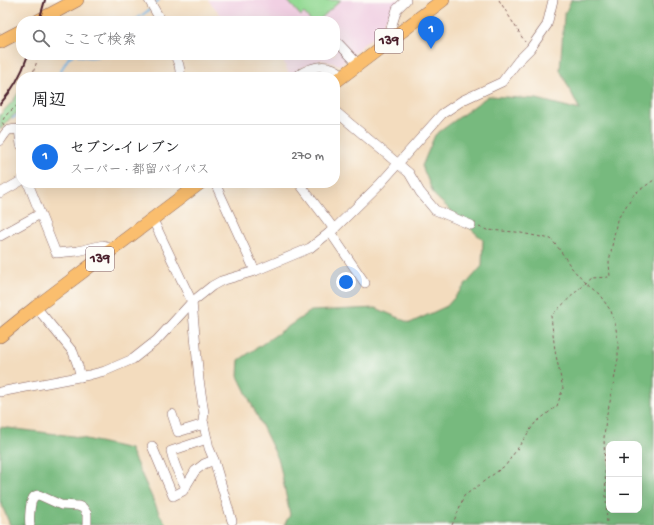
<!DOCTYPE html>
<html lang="ja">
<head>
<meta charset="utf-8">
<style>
  body { margin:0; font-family:"Gochi Hand","Klee One",sans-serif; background:#f6f6f6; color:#202124 }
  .controls { position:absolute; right:12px; bottom:12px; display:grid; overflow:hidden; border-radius:8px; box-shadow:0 4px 16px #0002 }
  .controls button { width:36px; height:36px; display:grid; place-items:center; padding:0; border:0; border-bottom:1px solid #e0e0e0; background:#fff; color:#202124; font:20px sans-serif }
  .you { position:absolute; left:346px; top:282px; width:14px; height:14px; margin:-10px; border:3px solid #fff; border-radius:50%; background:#1a73e8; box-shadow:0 0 0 6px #1a73e833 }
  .badge { display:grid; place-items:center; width:26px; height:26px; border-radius:50%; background:#1a73e8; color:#fff; font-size:13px; font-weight:700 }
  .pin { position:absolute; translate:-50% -33px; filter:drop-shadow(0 1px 2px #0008) }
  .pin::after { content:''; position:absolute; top:21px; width:14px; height:12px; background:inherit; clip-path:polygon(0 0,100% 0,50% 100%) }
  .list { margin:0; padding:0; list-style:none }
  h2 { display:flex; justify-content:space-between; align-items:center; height:52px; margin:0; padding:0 16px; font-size:17px }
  h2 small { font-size:13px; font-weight:400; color:#757577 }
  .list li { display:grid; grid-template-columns:26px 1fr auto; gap:12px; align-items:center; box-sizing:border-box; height:64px; padding:0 16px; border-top:1px solid #e0e0e0 }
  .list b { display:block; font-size:15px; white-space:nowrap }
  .list p { margin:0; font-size:13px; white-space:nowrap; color:#757577 }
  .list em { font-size:13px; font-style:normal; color:#757577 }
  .icon { flex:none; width:22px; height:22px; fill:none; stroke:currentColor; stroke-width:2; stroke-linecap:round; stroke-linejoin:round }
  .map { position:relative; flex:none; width:654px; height:525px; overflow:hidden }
  .search { position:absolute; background:#fff; box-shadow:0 4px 16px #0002; left:16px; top:16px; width:324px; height:44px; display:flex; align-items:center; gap:10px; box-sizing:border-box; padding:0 14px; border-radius:16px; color:#757577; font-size:15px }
  .panel { position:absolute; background:#fff; box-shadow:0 4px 16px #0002; left:16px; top:72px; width:324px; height:116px; border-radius:16px }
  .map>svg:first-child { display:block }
  .built { fill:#f1d0e3 }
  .green { fill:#94da94; stroke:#6f7c60 }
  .forest { fill:#77ba7e; stroke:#606c54; fill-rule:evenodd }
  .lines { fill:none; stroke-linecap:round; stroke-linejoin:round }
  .stream { stroke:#76b9eb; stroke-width:2 }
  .minor-casing { stroke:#85615e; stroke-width:10 }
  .highway-casing { stroke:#85615e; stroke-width:14 }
  .path { stroke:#85615e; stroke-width:1; stroke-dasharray:3 3; stroke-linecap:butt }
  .minor { stroke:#fff; stroke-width:9 }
  .highway { stroke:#fabe6e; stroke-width:13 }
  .rail { stroke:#4a1f2b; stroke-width:2 }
  .labels { text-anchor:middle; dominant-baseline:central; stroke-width:3.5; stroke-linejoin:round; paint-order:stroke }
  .shield { fill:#fdfcf7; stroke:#806168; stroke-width:1 }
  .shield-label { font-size:14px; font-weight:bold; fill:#4a1f2b }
</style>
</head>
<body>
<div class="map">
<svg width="654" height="525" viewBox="0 0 654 525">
  <rect width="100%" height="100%" fill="#fdfcf7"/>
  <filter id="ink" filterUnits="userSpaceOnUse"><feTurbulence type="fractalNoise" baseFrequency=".025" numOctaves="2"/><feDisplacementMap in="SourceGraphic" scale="8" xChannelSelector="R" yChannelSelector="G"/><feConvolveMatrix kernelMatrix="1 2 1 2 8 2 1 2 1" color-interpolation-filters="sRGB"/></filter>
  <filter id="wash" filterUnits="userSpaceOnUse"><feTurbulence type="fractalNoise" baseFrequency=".012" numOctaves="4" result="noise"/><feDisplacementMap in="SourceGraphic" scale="16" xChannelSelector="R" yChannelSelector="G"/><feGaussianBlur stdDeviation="0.9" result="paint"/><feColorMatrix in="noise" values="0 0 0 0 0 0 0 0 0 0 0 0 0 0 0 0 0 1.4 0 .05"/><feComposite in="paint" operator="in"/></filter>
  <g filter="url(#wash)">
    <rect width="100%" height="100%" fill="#f3dcbe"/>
    <!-- built -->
    <polygon class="built" points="208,0 401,0 395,6 376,34 340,65 321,60 301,68 295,72 289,74 281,55 335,55 335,21 226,21"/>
    <!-- green -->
    <g class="green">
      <polygon points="287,0 341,0 318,21 311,21 304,13 301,16"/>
      <path d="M21,89v22c-9,3 -15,12 -21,19v-15l13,-14z"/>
    </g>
    <!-- forest -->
    <g class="forest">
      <path d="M571,0h83v525h-370l6,-10 -11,-54 -41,-85 1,-16 72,-49 65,-3 34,15 37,-17 35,-40 1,-26 -49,-45 -12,-29 13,-31 53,-39 49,3 43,11 -20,-40 4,-54zM609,444h30v66h-30z"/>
      <polygon points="0,427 73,436 130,449 160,515 167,525 10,525 0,501"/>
    </g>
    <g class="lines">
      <!-- stream -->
      <g class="stream">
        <polyline points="155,4 159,0"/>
        <polyline points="134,21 149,10"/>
        <path d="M78,55c8,2 16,4 23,0"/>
        <polyline points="57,77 69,57 73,55"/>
        <polyline points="13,118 21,113"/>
      </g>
    </g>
  </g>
  <g filter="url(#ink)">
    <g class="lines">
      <defs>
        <g id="minor">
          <polyline points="149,0 161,21"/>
          <polyline points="388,41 391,28 397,9 406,0"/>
          <polyline points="339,44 358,64"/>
          <polyline points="175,55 179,65 181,77"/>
          <path d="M295,77c16,-11 33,-16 48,-2"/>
          <polyline points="335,111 409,173 420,192 435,210 471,225"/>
          <polyline points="19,129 21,145"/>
          <path d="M0,141c9,-13 6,-11 21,-12"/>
          <polyline points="28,183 56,253 78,251 103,245 115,248"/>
          <polyline points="215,183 255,271"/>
          <polyline points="299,183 334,229"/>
          <polyline points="0,193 21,181"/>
          <polyline points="153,220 192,302 199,380 204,413 203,421 209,448 214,460 232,521"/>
          <polyline points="330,232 365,283"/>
          <polyline points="0,236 40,214"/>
          <polyline points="36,307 73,352 78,366 81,377"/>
          <polyline points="0,392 89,375 105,371 133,359 157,340 192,302 212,286 221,281 255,271 310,248 334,229 380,184 442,114 463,100 502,82 518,61 530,49 547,25 553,0"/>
          <polyline points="172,414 178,432 204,424"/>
          <polyline points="152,446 173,496 183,491 195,471 204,464 214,460"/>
          <path d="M186,487c-7,-11 -12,-22 -15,-36l36,-12"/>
          <path d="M30,525c-1,-6 0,-22 3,-27 2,-3 4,-3 6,-3l22,10 17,1 5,2 4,6v11"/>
        </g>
        <g id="highway">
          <polyline points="38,21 77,0"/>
          <polyline points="0,42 21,31"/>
          <polyline points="335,82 443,0"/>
          <polyline points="0,336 36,307 200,183"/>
        </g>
      </defs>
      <!-- minor casing -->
      <use href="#minor" class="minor-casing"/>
      <!-- highway casing -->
      <use href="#highway" class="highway-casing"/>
      <!-- path -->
      <g class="path">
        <polyline points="499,0 525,42"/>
        <polyline points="35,77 33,73 39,55"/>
        <polyline points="4,125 2,122 5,116 21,102"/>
        <polyline points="479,227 487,230 516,232 551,239 560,250 571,267 585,283 599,294 611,311 615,323 618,341 618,359 610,402 606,417 604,438 607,525"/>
        <polyline points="452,525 457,514 464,496 506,465 535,423 557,406 563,388 555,351 551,316 585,283 591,278 610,277 609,262 617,220 634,194 654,180"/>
      </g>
      <!-- minor -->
      <use href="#minor" class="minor"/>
      <!-- highway -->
      <use href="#highway" class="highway"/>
      <!-- rail -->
      <g class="rail">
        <polyline points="39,21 45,0"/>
        <path d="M0,104c13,-14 22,-31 28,-49"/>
      </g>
    </g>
  </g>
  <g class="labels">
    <!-- shield labels -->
    <g class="shield">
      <rect x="375" y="29" width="28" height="24" rx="3"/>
      <rect x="86" y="247" width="28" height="24" rx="3"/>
    </g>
    <g class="shield-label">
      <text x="389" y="41">139</text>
      <text x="100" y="259">139</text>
    </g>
  </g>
</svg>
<div class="controls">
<button>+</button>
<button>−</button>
</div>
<div class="you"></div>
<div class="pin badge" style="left:431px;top:49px">1</div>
<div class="search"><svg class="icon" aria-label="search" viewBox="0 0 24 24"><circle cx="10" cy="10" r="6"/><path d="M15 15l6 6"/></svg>ここで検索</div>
<section class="panel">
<h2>周辺<small></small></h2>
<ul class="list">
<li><span class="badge">1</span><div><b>セブン-イレブン</b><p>スーパー · 都留バイパス</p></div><em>270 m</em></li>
</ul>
</section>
</div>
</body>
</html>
